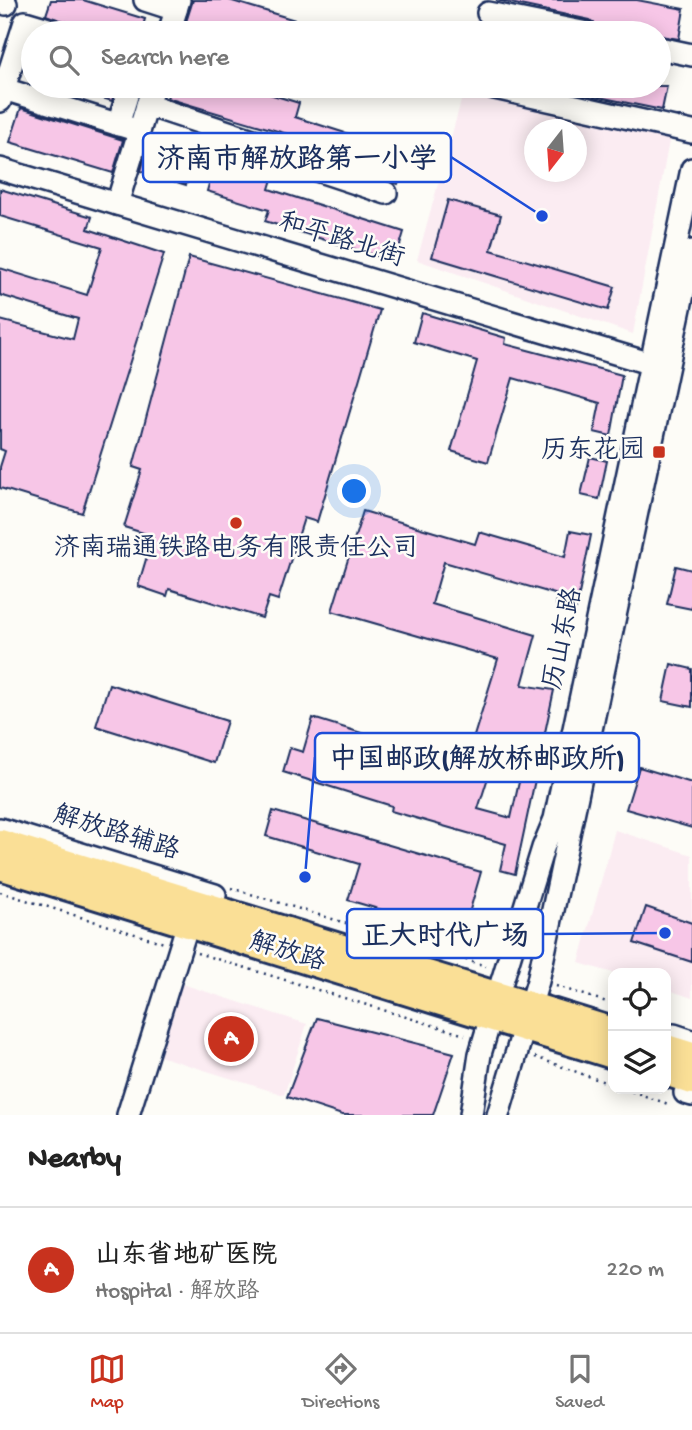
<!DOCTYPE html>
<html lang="en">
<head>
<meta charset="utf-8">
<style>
  body { margin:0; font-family:"Gochi Hand","LXGW WenKai TC",sans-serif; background:#f2f2f2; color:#222 }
  .controls { position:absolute; right:21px; bottom:21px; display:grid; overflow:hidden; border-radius:14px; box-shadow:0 4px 18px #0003 }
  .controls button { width:63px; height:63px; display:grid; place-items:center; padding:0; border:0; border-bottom:2px solid #e0e0e0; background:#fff; color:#222; font:35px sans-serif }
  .compass { position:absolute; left:524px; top:119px; width:63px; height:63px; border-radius:50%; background:#fff; box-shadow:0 4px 18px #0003; rotate:197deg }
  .you { position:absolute; left:355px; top:492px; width:24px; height:24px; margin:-18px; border:5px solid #fff; border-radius:50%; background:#1a73e8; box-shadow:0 0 0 10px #1a73e833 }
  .badge { display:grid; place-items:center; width:46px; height:46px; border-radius:50%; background:#c8321e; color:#fff; font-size:23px; font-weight:700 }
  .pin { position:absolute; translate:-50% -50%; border:4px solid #fff; box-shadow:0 2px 7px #0006 }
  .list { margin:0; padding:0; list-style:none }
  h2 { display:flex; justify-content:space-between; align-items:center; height:91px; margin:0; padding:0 28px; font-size:30px }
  h2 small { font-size:23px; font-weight:400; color:#767676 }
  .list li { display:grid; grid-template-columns:46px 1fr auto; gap:21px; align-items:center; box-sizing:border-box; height:126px; padding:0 28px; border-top:2px solid #e0e0e0 }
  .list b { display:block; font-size:26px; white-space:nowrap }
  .list p { margin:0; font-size:23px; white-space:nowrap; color:#767676 }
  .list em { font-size:23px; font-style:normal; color:#767676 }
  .icon { flex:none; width:38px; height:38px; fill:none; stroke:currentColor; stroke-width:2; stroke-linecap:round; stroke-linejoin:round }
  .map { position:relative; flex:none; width:692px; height:1115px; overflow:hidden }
  .search { position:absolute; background:#fff; box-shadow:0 4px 18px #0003; left:21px; right:21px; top:21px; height:77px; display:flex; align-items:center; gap:18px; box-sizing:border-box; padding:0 24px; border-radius:38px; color:#767676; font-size:26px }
  .sheet { height:217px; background:#fff }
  nav { display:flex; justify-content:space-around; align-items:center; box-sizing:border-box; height:98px; border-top:2px solid #e0e0e0; background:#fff; font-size:19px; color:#767676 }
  nav a { display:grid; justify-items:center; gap:4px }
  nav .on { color:#c8321e }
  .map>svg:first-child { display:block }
  .built { fill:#fbecf2; fill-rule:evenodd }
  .building { fill:#f7c6e7; stroke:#1b2f5e; stroke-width:2; fill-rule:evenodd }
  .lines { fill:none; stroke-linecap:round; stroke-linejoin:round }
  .minor-casing { stroke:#1b2f5e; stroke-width:26 }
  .major-casing { stroke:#1b2f5e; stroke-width:32 }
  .path { stroke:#1b2f5e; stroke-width:2.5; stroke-dasharray:2 5; stroke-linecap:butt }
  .minor { stroke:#fdfcf7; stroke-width:21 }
  .major { stroke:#fadf96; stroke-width:26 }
  .poi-dot { fill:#c8321e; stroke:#fdfcf7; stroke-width:2.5 }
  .labels { text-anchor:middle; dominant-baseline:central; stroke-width:5; stroke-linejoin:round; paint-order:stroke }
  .street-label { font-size:26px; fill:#1b2f5e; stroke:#fdfcf7 }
  .poi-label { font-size:26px; fill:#1b2f5e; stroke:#fdfcf7; text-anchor:end }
  .leader { fill:none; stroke:#1d4ed8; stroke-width:2.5 }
  .callout-dot { fill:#1d4ed8; stroke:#fdfcf7; stroke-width:2.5 }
  .callout { fill:#fdfcf7; stroke:#1d4ed8; stroke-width:2.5 }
  .callout-label { font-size:28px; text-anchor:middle; font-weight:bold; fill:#1b2f5e }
</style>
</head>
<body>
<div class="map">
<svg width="692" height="1115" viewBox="0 0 692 1115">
  <rect width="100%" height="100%" fill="#fdfcf7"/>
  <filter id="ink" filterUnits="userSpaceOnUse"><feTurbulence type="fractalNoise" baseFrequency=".0143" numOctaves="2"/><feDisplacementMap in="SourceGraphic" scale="14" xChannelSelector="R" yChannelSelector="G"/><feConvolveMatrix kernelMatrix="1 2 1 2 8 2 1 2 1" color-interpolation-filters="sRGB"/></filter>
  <g filter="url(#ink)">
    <!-- built -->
    <g class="built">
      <path d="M463,94l207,42 -37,198 -216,-74zM534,130h42v42h-42z"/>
      <polygon points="615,830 692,855 692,998 666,989 666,973 613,973 579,963"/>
      <polygon points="179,983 307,1024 284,1095 156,1055"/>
    </g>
    <!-- building -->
    <g class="building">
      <polygon points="51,0 83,0 145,19 141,33 93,33 46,15"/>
      <polygon points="193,0 229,0 328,30 328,33 223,33 186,22"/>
      <polygon points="496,0 637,0 684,9 679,39 597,26 590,20"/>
      <polygon points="74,86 116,86 112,101 73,89"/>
      <polygon points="171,86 243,86 299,103 295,117 408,153 398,184 301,151 292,143 294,136 167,98"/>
      <polygon points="570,86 667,86 662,110 570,91"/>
      <polygon points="21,108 123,140 113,173 10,142"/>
      <polygon points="150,140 196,153 186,185 141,171"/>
      <polygon points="216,159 273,176 269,189 404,232 395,262 265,221 269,210 207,191"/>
      <polygon points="0,189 92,217 88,229 164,254 82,513 0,488 0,467 5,451 0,449 0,320 73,339 78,319 0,295 0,268 87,295 102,247 0,216"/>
      <polygon points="448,200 501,215 491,250 615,287 608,310 432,257"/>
      <polygon points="189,257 380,310 317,522 304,518 278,600 269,597 262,618 169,589 167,596 138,586 153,536 124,527 142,470 133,467"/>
      <polygon points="422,313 506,338 505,344 622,375 611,436 594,432 600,403 513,378 488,462 451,451 477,361 414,342"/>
      <polygon points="590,457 607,461 599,499 581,495"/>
      <path d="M363,511l112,33 4,-12 86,25 5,-26 21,4 -15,74 -20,-4 2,-10 -114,-33 -12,42 104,31 -14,50 32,5 -39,184 -15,-4 6,-26 -115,-33 1,-5 -109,-34 7,-24 13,4 10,-34 152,47 33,-106 -166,-48zM492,765l29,8 -10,45 -33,-9z"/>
      <polygon points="676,566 692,570 692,609 667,604"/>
      <polygon points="671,664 692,669 692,707 663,701"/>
      <polygon points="109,684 227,721 214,763 96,726"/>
      <polygon points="639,767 692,783 692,828 626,809"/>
      <polygon points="273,811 481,872 463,934 348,900 359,864 266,836"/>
      <polygon points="646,907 692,923 692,962 634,943"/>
      <polygon points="317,1018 454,1053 433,1115 342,1115 287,1097"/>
    </g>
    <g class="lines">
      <defs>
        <g id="minor">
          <polyline points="145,0 176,10"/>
          <polyline points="0,2 6,4"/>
          <polyline points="488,13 587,33"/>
          <polyline points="169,33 179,0"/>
          <polyline points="659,48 692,55"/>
          <polyline points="486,86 692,132"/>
          <polyline points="4,89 139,131"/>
          <polyline points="0,101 25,22 62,33"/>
          <polyline points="147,105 277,148 295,163 386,193"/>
          <polyline points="118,125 130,86"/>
          <polyline points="0,169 665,368"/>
          <polyline points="117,204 153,86"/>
          <polyline points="0,829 215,895"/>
          <polyline points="674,1035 692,1041"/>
          <polyline points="685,1093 692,1095"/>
          <polyline points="128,1115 184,936"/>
          <polyline points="471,1115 480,1054 491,1017 543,848 555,819 692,169"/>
          <polyline points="498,1115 538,981 692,251"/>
        </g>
        <g id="major">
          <polyline points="0,843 613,1031"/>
          <polyline points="0,866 613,1055"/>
          <polyline points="666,1048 692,1056"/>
          <polyline points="666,1072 692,1081"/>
        </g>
      </defs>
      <!-- minor casing -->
      <use href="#minor" class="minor-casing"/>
      <!-- major casing -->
      <use href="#major" class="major-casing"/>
      <!-- path -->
      <g class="path">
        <polyline points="231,888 486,966"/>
        <polyline points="0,892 164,943"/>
        <polyline points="197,953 465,1035"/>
        <polyline points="556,986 613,1004"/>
        <polyline points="535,1057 613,1085"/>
        <polyline points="625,1089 671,1105"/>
      </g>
      <!-- minor -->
      <use href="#minor" class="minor"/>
      <!-- major -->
      <use href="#major" class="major"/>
    </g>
  </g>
  <!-- markers -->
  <g class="poi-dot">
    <rect x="652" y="445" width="14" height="14" rx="3.5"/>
    <circle cx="236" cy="523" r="7"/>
  </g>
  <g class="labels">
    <!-- street labels -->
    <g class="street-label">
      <text transform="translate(341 242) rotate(17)">和平路北街</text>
      <text transform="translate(565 639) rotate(-78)">历山东路</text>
      <text transform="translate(116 835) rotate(17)">解放路辅路</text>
      <text transform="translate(287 954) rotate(17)">解放路</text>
    </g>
    <!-- poi labels -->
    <g class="poi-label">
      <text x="645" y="452">历东花园</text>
      <text x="236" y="550" text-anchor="middle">济南瑞通铁路电务有限责任公司</text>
    </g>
  </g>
  <!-- callouts -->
  <path class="leader" d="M542 216L451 157M305 877L315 757M665 933L543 934"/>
  <g class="callout-dot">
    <circle cx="542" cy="216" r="7"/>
    <circle cx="305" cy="877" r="7"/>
    <circle cx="665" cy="933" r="7"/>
  </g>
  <g class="callout">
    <rect x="143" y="133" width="308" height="49" rx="7"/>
    <rect x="315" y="733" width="324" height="49" rx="7"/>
    <rect x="347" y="909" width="196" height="49" rx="7"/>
  </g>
  <g class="callout-label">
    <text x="297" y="167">济南市解放路第一小学</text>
    <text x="477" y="767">中国邮政(解放桥邮政所)</text>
    <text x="445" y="944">正大时代广场</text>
  </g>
</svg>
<div class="controls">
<button><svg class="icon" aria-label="locate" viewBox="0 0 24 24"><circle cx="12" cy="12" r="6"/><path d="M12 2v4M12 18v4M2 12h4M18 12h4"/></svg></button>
<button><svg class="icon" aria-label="layers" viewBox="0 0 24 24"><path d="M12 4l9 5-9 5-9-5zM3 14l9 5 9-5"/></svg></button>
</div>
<svg class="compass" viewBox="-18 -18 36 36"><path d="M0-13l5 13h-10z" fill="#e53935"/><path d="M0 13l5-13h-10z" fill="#767676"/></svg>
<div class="you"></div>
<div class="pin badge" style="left:231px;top:1039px">A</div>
<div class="search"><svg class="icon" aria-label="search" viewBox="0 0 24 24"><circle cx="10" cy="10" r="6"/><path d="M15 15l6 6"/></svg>Search here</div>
</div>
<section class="sheet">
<h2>Nearby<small></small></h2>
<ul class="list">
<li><span class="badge">A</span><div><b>山东省地矿医院</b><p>Hospital · 解放路</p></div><em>220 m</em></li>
</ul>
</section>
<nav>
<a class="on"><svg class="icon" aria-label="map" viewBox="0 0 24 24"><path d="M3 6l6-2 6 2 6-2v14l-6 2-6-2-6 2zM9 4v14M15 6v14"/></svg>Map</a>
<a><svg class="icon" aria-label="directions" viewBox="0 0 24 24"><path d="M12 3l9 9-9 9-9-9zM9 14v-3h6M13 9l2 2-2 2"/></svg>Directions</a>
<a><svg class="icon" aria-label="saved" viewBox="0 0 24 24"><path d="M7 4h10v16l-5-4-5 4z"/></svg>Saved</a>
</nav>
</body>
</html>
